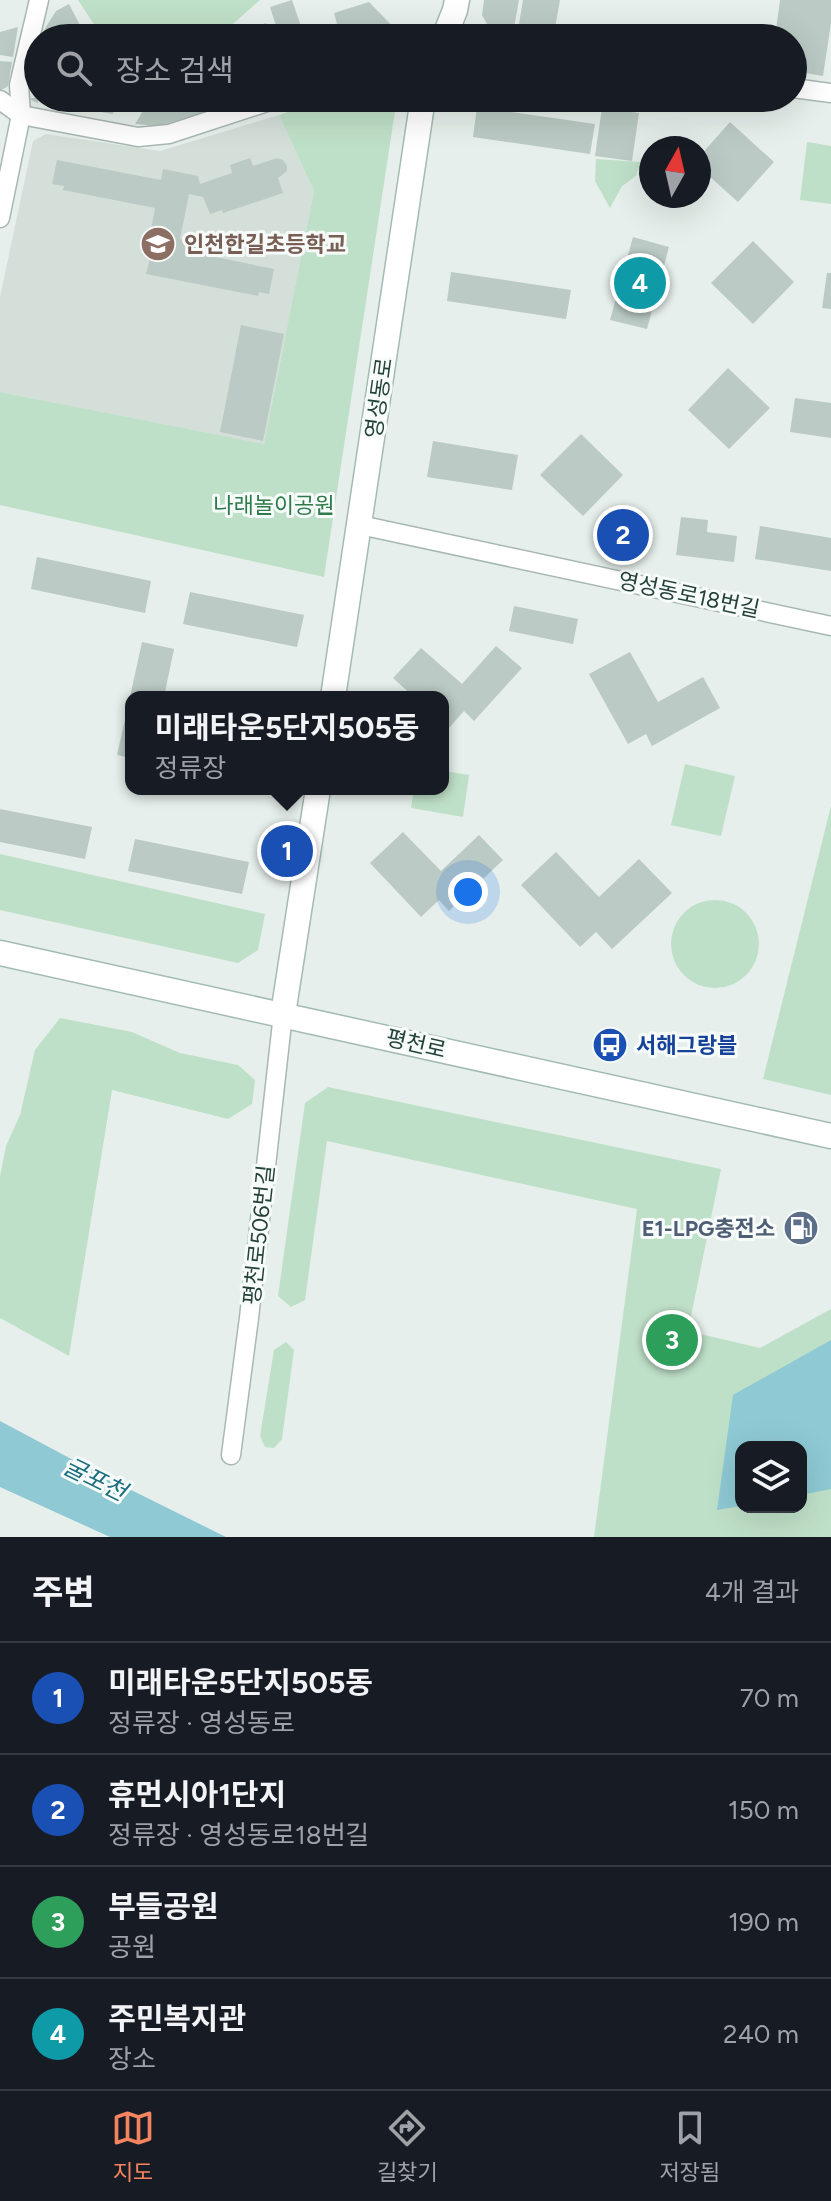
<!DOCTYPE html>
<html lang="ko">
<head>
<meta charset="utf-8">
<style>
  body { margin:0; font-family:Figtree,"Noto Sans KR",sans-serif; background:#20242c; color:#f1f3f6 }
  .controls { position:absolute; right:24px; bottom:24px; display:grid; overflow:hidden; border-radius:16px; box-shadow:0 8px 32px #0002 }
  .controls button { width:72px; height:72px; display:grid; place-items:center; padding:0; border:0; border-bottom:2px solid #363941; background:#171b24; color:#f1f3f6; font:40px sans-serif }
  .compass { position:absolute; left:639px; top:136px; width:72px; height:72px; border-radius:50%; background:#171b24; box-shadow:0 8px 32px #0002; rotate:8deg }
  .you { position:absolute; left:468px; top:892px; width:28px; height:28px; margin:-20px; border:6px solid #fff; border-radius:50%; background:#1a73e8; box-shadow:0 0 0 12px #1a73e833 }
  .badge { display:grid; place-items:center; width:52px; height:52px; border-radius:50%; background:#f4845f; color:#fff; font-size:26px; font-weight:700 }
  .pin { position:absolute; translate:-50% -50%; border:4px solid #fff; box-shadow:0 2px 8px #0006 }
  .popup { position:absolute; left:125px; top:691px; width:324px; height:104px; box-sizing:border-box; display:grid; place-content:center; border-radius:16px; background:#171b24; filter:drop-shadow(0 2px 6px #0005); font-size:26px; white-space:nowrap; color:#9ea1a6 }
  .popup b { font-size:30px; color:#f1f3f6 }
  .popup::after { content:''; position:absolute; left:50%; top:100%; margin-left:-16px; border:16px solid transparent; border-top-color:#171b24 }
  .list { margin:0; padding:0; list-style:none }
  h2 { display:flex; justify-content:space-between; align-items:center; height:104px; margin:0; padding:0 32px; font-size:34px }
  h2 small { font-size:26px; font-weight:400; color:#9ea1a6 }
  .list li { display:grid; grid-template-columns:52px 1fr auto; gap:24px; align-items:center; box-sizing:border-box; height:112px; padding:0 32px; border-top:2px solid #363941 }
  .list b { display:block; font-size:30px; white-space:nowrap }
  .list p { margin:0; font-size:26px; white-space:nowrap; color:#9ea1a6 }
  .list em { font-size:26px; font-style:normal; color:#9ea1a6 }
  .icon { flex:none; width:44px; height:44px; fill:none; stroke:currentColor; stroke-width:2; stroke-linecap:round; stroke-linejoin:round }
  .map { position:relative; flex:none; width:831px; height:1537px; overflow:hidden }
  .search { position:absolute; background:#171b24; box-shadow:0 8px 32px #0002; left:24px; right:24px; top:24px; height:88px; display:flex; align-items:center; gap:20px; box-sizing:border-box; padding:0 28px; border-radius:44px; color:#9ea1a6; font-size:30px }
  .sheet { height:552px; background:#171b24 }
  nav { display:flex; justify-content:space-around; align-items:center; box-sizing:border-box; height:112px; border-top:2px solid #363941; background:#171b24; font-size:22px; color:#9ea1a6 }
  nav a { display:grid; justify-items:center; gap:4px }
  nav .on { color:#f4845f }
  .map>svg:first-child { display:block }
  .built { fill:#d4dfda }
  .green { fill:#bfe0c8; fill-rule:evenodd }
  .water { fill:#8ec9d4 }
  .building { fill:#bbcac4 }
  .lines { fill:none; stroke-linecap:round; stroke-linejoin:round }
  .street-casing { stroke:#a8b8b2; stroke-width:21 }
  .secondary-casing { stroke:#a4bbb3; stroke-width:27 }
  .street { stroke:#fff; stroke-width:18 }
  .secondary { stroke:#fff; stroke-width:24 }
  .labels { text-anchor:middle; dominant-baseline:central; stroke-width:6; stroke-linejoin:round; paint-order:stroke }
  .education-label { font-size:22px; font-weight:bold; fill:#785e54; stroke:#f7fbf9; text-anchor:start }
  .street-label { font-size:22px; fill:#24423a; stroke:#f7fbf9 }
  .park-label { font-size:22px; fill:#2d7a4b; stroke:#f7fbf9 }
  .transit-label { font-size:22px; font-weight:bold; fill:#164399; stroke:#f7fbf9; text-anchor:start }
  .service-label { font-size:22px; font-weight:bold; fill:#4e5e75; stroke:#f7fbf9; text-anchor:end }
  .water-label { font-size:24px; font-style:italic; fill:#1c6f80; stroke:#f7fbf9 }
</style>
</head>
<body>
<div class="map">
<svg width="831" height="1537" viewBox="0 0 831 1537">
  <rect width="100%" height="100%" fill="#e6efeb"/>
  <!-- built -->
  <polygon class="built" points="279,115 314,191 264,445 0,392 0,297 33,141 46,134 160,151"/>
  <!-- green -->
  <g class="green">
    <polygon points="78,0 260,0 217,38 103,38"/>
    <polygon points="329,98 397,98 324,577 0,505 0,392 264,444 314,191 279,115"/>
    <polygon points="807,142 831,146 831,204 800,200"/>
    <polygon points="596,159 641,162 636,176 622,186 610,208 595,181"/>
    <polygon points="685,764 735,776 721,836 671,825"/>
    <polygon points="443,771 469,775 463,817 411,808 414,789 443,789"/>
    <polygon points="831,806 831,1095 763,1079"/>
    <polygon points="0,854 265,914 258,950 238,963 0,910"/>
    <circle cx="715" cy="944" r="44"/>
    <polygon points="60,1018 132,1032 180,1053 238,1065 255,1080 252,1104 228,1119 112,1090 69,1356 0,1318 0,1176 6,1146 20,1115 35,1050"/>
    <path d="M328,1087l393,82 -33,162 72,17 71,-39v228h-237l43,-328 -310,-68 -22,159 -14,7 -13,-11 27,-193zM741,1447h60v60h-60z"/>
    <polygon points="286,1342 294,1350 282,1439 274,1448 265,1447 260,1436 274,1350"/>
  </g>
  <!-- water -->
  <g class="water">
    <polygon points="831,1340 831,1489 801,1495 801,1447 741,1447 741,1506 717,1510 733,1395"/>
    <polygon points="0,1421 107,1478 226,1537 110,1537 0,1487"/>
  </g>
  <!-- building -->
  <g class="building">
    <polygon points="292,0 305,38 280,38 270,7"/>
    <polygon points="484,0 519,0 513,33 490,29 482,15"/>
    <polygon points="523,0 560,0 555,28 545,35 518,30"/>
    <polygon points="780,0 831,0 831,23 823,76 793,71 793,38 775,38"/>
    <polygon points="369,2 400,34 388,38 341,38 334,13"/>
    <polygon points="69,4 82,29 68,38 39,38 56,11"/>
    <polygon points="266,23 272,38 228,38"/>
    <polygon points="18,27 13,57 0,55 0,32"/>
    <polygon points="0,61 12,62 8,86 0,91"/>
    <polygon points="34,62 38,63 38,98 82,98 75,104 66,105 38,101 38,103 31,100 31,98 35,98 30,90"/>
    <polygon points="85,98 116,98 113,114 83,109"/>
    <polygon points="151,98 204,98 208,111 159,126 135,124"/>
    <polygon points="477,107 595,124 590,154 473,137"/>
    <polygon points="602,108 639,113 632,161 595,156"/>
    <polygon points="730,122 774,162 738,202 699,167 699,157"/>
    <polygon points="250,158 253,166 277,158 283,160 287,166 287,171 278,178 283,193 223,213 222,210 210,214 203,197 189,194 180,239 203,243 201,254 274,269 269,294 259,292 258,296 146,274 150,258 146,257 155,208 63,190 64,186 52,184 57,160 161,180 163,169 198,176 200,184 232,173 230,165"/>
    <polygon points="633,237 669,247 647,329 610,320"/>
    <polygon points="753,241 794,282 753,324 711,283"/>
    <polygon points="451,272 571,290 566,319 447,301"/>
    <polygon points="827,273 831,273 831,309 822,308"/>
    <polygon points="241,325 284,334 263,441 220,432"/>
    <polygon points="728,368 770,408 729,449 688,410"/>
    <polygon points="795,398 831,403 831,438 790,432"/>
    <polygon points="581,434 623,475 583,516 540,475"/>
    <polygon points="433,441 518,455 512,490 427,477"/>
    <polygon points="681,517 708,520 707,532 737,536 734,562 676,555"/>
    <polygon points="760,526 831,538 831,571 755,559"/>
    <polygon points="37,557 151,581 145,613 31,589"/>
    <polygon points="190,592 304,615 297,647 183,624"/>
    <polygon points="514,606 578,619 573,644 509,631"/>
    <polygon points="142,642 174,649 164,697 130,697"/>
    <polygon points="496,646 522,668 474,721 464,711 449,728 443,722 443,697 414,697 393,678 421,648 462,684"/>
    <polygon points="630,652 658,702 703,677 720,708 652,746 646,734 628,744 589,674"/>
    <polygon points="130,698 131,698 131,758 117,755"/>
    <polygon points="0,809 92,827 85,859 0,842"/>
    <polygon points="403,832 441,871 479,835 503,860 449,911 439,900 421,917 370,863"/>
    <polygon points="135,839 249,862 242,894 128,871"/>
    <polygon points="556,852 599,897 639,859 672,893 612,949 596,932 580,947 521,885"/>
  </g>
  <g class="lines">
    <defs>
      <g id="street">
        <polyline points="793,88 831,93"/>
        <polyline points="0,100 21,115 138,137 169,134 279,98"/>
        <polyline points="0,218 21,115 19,85 39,0"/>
        <polyline points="360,525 831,626"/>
        <polyline points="231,1455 249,1318 283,1014"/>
      </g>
      <g id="secondary">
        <polyline points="444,38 455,10 457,0"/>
        <polyline points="333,697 423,98"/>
        <polyline points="0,953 831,1136"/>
        <polyline points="283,1014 318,789"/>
      </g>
    </defs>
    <!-- street casing -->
    <use href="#street" class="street-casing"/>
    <!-- secondary casing -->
    <use href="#secondary" class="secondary-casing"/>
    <!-- street -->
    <use href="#street" class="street"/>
    <!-- secondary -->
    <use href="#secondary" class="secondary"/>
  </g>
  <!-- icons -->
  <defs>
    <symbol id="school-disc" viewBox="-11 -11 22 22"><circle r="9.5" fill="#8d6e63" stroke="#f7fbf9"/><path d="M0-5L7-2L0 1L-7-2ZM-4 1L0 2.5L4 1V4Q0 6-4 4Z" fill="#fff"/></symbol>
    <symbol id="bus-disc" viewBox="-11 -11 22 22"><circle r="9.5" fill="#1a4fb4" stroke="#f7fbf9"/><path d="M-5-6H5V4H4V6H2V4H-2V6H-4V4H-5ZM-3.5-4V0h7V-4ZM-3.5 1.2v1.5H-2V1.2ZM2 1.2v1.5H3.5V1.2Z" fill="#fff"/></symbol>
    <symbol id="fuel-disc" viewBox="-11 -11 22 22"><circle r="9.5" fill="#5c6f8a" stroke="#f7fbf9"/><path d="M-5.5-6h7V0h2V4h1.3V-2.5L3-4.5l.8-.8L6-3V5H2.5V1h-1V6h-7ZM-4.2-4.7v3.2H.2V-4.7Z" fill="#fff"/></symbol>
  </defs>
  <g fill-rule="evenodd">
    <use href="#school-disc" x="138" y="224" width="40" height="40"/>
    <use href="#bus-disc" x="590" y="1025" width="40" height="40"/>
    <use href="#fuel-disc" x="781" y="1208" width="40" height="40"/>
  </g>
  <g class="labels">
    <!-- education labels -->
    <g class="education-label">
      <text x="184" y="244">인천한길초등학교</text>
    </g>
    <!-- street labels -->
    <g class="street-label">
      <text transform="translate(379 398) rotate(-82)">영성동로</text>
      <text transform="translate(689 595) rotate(12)">영성동로18번길</text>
      <text transform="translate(416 1044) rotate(13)">평천로</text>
      <text transform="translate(259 1235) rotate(-84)">평천로506번길</text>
    </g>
    <!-- park labels -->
    <g class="park-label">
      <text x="274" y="505">나래놀이공원</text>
    </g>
    <!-- transit labels -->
    <g class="transit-label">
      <text x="636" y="1045">서해그랑블</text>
    </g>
    <!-- service labels -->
    <g class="service-label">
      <text x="775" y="1228">E1-LPG충전소</text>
    </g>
    <!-- water labels -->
    <g class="water-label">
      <text transform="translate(95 1479) rotate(26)">굴포천</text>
    </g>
  </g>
</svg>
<div class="controls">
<button><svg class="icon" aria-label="layers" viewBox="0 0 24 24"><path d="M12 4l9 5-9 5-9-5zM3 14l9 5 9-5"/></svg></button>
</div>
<svg class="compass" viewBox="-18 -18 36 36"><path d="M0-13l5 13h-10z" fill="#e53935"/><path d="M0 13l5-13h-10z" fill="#9ea1a6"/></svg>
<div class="you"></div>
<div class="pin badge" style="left:287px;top:851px;background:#1a4fb4">1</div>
<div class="popup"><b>미래타운5단지505동</b>정류장</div>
<div class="pin badge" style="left:623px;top:535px;background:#1a4fb4">2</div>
<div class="pin badge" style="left:672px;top:1340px;background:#2e9e5b">3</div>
<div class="pin badge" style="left:640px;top:283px;background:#0f9aa8">4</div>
<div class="search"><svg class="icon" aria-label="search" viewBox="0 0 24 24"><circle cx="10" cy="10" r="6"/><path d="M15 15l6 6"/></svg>장소 검색</div>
</div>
<section class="sheet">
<h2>주변<small>4개 결과</small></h2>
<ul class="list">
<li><span class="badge" style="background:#1a4fb4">1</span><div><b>미래타운5단지505동</b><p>정류장 · 영성동로</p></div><em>70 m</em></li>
<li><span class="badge" style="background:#1a4fb4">2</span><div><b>휴먼시아1단지</b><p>정류장 · 영성동로18번길</p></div><em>150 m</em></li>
<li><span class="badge" style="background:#2e9e5b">3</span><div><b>부들공원</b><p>공원</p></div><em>190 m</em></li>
<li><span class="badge" style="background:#0f9aa8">4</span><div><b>주민복지관</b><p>장소</p></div><em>240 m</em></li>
</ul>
</section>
<nav>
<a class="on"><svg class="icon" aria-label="map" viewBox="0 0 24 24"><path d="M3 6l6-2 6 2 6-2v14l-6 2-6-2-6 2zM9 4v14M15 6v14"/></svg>지도</a>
<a><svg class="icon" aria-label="directions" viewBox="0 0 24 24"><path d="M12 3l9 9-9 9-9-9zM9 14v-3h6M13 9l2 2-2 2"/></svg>길찾기</a>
<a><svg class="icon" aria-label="saved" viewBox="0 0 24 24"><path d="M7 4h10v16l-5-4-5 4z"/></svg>저장됨</a>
</nav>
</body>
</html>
